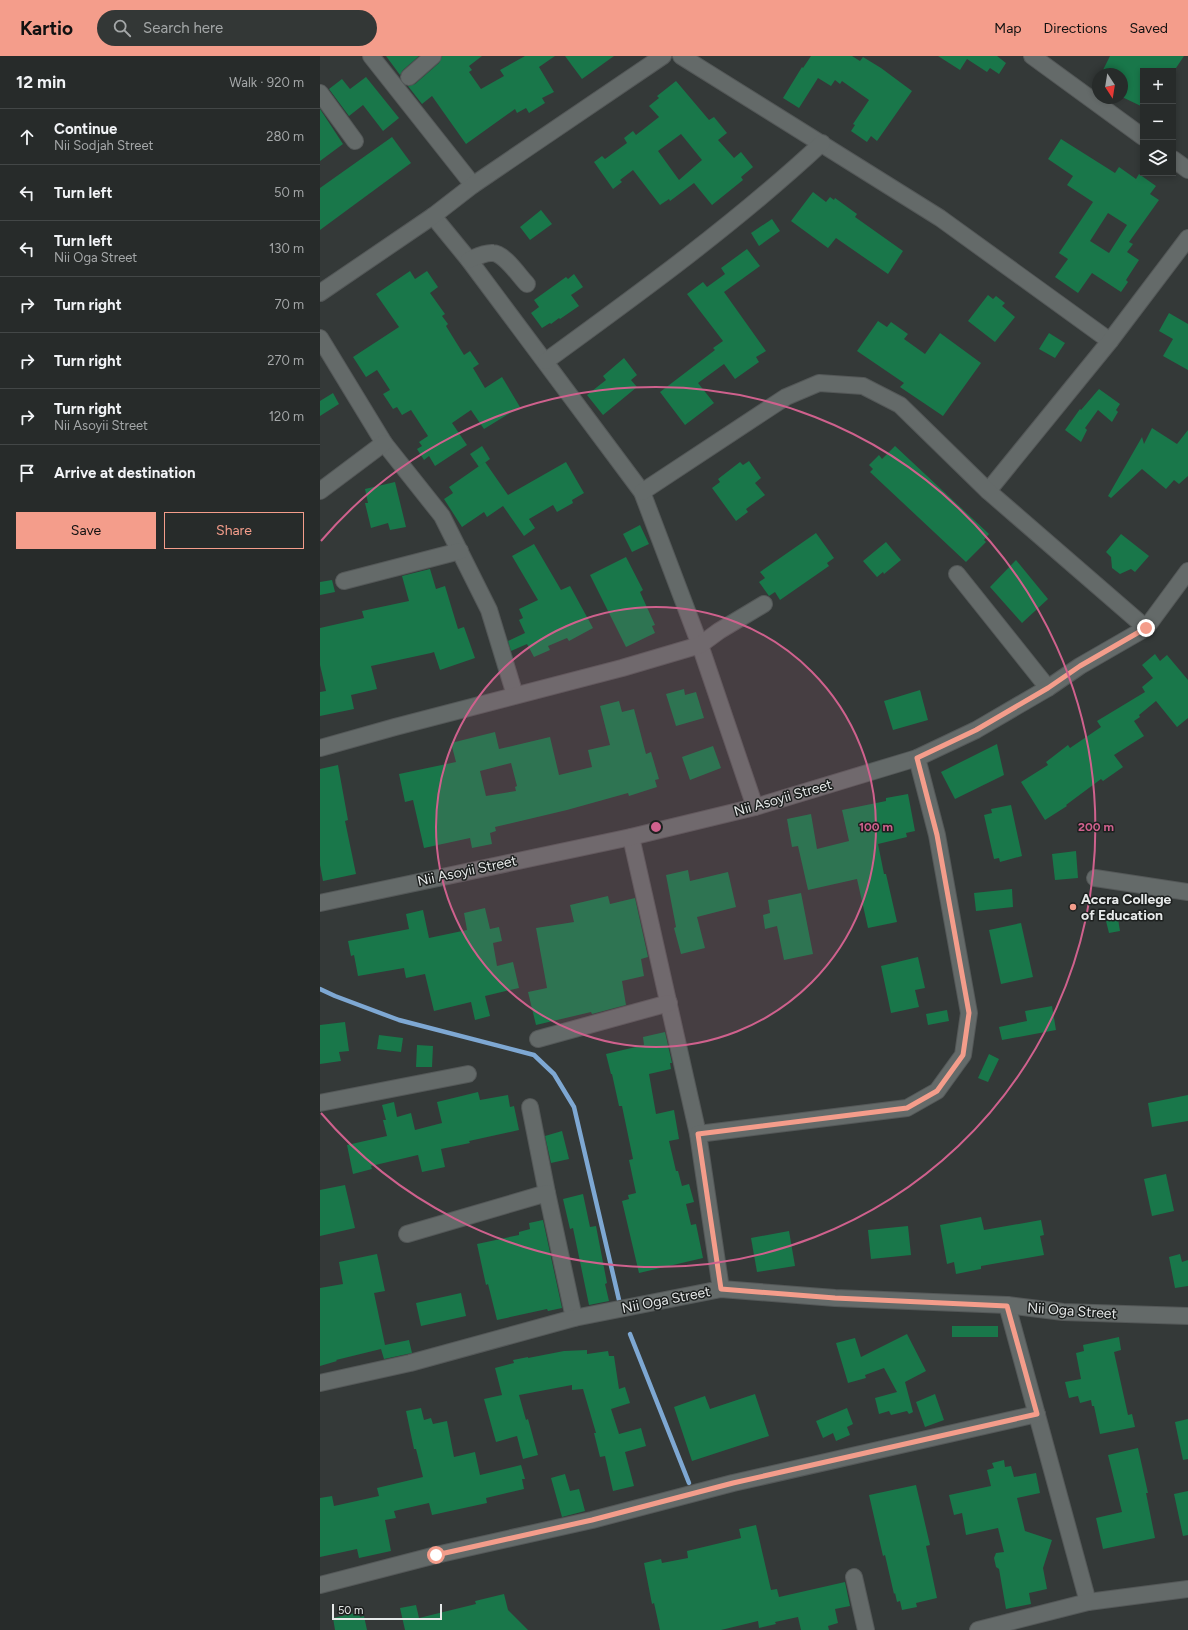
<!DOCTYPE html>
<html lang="en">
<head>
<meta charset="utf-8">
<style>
  body { margin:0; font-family:Figtree,sans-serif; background:#333736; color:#f1f3f6 }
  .controls { position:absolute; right:12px; top:12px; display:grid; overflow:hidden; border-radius:0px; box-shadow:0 2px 6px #0003 }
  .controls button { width:36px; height:36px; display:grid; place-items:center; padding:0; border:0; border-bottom:1px solid #434747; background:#272b2a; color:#f1f3f6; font:20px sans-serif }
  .compass { position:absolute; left:772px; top:12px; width:36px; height:36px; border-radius:50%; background:#272b2a; box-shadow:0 2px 6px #0003; rotate:168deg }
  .scale { position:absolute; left:12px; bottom:10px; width:110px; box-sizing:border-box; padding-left:4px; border:2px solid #e6e9e9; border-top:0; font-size:11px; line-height:14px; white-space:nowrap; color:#e6e9e9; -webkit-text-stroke:3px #1d201f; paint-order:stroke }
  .stop { position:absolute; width:12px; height:12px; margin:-9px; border:3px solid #f49d8b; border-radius:50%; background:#fff }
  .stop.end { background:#f49d8b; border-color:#fff; box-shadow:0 1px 4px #0008 }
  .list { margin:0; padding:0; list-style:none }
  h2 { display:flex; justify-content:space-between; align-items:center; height:52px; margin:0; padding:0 16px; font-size:17px }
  h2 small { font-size:13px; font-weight:400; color:#a4a7a8 }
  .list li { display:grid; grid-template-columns:26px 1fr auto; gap:12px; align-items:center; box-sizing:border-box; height:56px; padding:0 16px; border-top:1px solid #434747 }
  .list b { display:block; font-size:15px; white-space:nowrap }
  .list p { margin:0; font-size:13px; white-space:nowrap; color:#a4a7a8 }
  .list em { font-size:13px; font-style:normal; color:#a4a7a8 }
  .actions { display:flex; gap:8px; padding:12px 16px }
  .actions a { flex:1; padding:9px 0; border:1px solid #f49d8b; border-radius:0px; text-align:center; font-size:14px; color:#f49d8b }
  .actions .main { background:#f49d8b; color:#111 }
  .icon { flex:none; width:22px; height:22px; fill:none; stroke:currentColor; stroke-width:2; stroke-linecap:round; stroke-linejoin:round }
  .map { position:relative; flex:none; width:868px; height:1574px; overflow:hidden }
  header { display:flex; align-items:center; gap:24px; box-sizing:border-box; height:56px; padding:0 20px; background:#f49d8b; color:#111 }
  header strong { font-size:19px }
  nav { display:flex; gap:22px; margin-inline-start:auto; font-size:14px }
  .search { width:280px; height:36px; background:#333736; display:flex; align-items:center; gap:10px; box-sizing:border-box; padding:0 14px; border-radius:22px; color:#a4a7a8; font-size:15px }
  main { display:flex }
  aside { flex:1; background:#272b2a }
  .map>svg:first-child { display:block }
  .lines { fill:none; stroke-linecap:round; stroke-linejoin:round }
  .stream { stroke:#7ea8d3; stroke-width:4.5 }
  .building { fill:#19774a; fill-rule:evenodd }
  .minor-casing { stroke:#545858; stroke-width:18 }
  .minor { stroke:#646a69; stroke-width:16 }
  .route { stroke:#f49d8b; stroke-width:5 }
  .ring { fill:none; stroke:#cf618d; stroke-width:2 }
  .poi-dot { fill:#f49d8b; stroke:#1d201f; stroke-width:1.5 }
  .labels { text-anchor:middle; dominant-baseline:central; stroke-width:3; stroke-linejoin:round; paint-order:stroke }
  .street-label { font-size:14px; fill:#e6e9e9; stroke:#1d201f }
  .poi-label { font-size:14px; font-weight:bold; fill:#e6e9e9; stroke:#1d201f; text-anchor:start }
  .centre { fill:#cf618d; stroke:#1d201f; stroke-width:2 }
  .ring-label { font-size:12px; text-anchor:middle; font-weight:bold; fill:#cf618d; stroke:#1d201f; stroke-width:3; stroke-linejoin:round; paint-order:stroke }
</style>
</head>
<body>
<header>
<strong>Kartio</strong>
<div class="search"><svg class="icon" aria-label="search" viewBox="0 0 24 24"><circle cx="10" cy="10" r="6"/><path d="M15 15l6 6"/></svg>Search here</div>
<nav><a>Map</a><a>Directions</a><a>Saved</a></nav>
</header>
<main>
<aside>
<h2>12 min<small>Walk · 920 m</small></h2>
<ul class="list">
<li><svg class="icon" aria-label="ahead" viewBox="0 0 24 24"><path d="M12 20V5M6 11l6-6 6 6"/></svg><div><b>Continue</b><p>Nii Sodjah Street</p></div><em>280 m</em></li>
<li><svg class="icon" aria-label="left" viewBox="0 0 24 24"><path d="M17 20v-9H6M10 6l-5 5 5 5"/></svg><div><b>Turn left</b></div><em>50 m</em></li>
<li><svg class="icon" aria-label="left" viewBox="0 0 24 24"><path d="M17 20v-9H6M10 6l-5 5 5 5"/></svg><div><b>Turn left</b><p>Nii Oga Street</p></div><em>130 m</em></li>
<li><svg class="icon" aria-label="right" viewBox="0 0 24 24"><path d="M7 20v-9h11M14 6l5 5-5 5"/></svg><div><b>Turn right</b></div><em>70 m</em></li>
<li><svg class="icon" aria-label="right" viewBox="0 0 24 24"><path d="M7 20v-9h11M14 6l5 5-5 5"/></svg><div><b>Turn right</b></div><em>270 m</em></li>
<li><svg class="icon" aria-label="right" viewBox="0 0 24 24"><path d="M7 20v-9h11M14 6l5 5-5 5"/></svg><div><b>Turn right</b><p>Nii Asoyii Street</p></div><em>120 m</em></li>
<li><svg class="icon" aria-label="arrive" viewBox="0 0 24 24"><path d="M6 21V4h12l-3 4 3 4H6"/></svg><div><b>Arrive at destination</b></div></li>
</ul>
<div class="actions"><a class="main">Save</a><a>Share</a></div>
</aside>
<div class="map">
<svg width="868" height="1574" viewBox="0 0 868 1574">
  <rect width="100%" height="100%" fill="#343938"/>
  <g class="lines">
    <!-- stream -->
    <g class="stream">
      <polyline points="0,933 15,940 79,964 214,999 234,1018 254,1051 299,1244"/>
      <polyline points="310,1278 369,1427"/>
    </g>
  </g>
  <!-- building -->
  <g class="building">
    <polygon points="66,0 99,0 83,14 80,19"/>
    <polygon points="122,0 162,0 149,10 152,14 149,16 161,33 184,20 180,14 205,0 235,0 219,11 234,36 222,42 225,47 209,57 206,52 197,57 195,53 146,88 112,40 102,48 88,30 95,28 119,7"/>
    <polygon points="245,0 294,0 262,23"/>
    <polygon points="491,0 532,0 540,5 543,1 561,12 592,35 557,85 551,80 547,86 531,75 535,69 533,68 549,44 522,25 520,28 515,24 511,30 498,22 479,52 463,42 482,11 483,12"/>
    <polygon points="618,0 677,0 686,7 679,18 670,12 667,16 647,3 640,14"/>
    <polygon points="790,0 864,0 854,15 823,15 823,51 802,41 802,18 781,18"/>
    <polygon points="46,21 79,62 63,75 43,49 29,60 9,33 22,23 30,33"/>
    <path d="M356,25l33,39 5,-3 13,16 -9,7 16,18 7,-6 12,15 -12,10 2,3 -31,25 -18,-22 -24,18 -1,-2 -9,6 -27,-35 -13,10 2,2 -9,7 -19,-27 8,-6 3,3 22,-16 -3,-5 9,-7 3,4 23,-18 -10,-11 10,-8 -2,-2zM361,78l21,26 -23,20 -21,-29z"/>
    <polygon points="0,53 23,88 0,105"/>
    <polygon points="72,81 91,107 0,174 0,132"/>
    <path d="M741,83l54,34 4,-6 17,12 3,-5 17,12 -6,8 9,6 -30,42 4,2 -6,8 12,8 -13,20 2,2 -7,10 -29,-19 -14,20 -23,-16 13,-18 -9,-6 34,-51 -26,-17 6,-9 -25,-17zM788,157l19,12 -18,28 -19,-12z"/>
    <polygon points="493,136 506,146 510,141 514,144 515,142 537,158 535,161 583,195 568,218 516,182 508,192 471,165"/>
    <polygon points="221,154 232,168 210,184 200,171"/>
    <polygon points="452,163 460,175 439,190 431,177"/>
    <polygon points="427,193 440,210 404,236 446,295 436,301 439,306 415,323 404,308 378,327 394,347 365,369 340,336 395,294 393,292 403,285 367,238 383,226 387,231 405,218 401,212"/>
    <polygon points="90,215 95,223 107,215 118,231 110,237 125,258 122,260 128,268 126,270 144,299 150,295 159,308 153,312 165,332 182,321 200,351 164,373 151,354 132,367 147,389 115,410 109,400 104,404 97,393 102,390 99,386 108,380 91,354 82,359 77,351 73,353 63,338 70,334 57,314 46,321 33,301 79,271 56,238"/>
    <polygon points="254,218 263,231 251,239 259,250 240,263 239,262 231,268 230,267 222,272 211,257 219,251 214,244 246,221 248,223"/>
    <polygon points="668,239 673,243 676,240 685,247 682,250 695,261 675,286 648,265"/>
    <polygon points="849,257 868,268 868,314 843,300 853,283 839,275"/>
    <polygon points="558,265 567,271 571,266 588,278 584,283 605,298 620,277 661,307 623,360 580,331 584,327 537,295"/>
    <polygon points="729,277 745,287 735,302 719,293"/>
    <polygon points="304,302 317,319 311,324 317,331 283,359 267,339 286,324 283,320"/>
    <polygon points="779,333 800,348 796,354 798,356 792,366 778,354 765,372 767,374 761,386 745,374 760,353 761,354"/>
    <polygon points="13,337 19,348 0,360 0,345"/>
    <polygon points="832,372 857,388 868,374 868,420 859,428 854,424 846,433 822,413 791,442 788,440 822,381 824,388"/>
    <polygon points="162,390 170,403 159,411 150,398"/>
    <polygon points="575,390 669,478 664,484 666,486 646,506 550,416 553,413 549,409 559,399 562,403"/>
    <polygon points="429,405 441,422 435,427 445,439 426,453 428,456 416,465 392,432 400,426 398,423 420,406 423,409"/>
    <polygon points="165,406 188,439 246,406 264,437 252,444 253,447 237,456 233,449 209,463 215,472 204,480 183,450 167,461 164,456 142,471 124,443 133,437 129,431"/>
    <polygon points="75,426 86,471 70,474 68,467 51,472 45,447 48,447 45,433"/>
    <polygon points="320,469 329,488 312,496 303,478"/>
    <polygon points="496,477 514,502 507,507 509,510 460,544 455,536 449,540 439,526 445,522 440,516"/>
    <polygon points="801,478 829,500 815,516 811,513 800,518 792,512 791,501 786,496"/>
    <polygon points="566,486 581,504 564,518 563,516 557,521 543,505"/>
    <polygon points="214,488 241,534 250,530 273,572 249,585 247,582 228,590 230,594 214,601 207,588 191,595 188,585 205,577 199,564 203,562 199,553 218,544 192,500"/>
    <polygon points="306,501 323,534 320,536 335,569 332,570 335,577 306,591 270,519"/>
    <polygon points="696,504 728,543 702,567 670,531"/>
    <polygon points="110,513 116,533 125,530 138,573 144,571 155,602 120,614 114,596 111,597 51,610 57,633 31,639 34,653 0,660 0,636 6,635 0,609 0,572 44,562 42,555 89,545 82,520"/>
    <polygon points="12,524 15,536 0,539 0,526"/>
    <polygon points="835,598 840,605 847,599 868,624 868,662 857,671 836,645 819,659 820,661 814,665 824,680 794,699 803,711 783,725 781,723 746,749 747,750 725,764 701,726 728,709 726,706 748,689 750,692 781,671 777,665 825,636 822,631 833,622 822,609"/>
    <polygon points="364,633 365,639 376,636 384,662 356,670 346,638"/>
    <polygon points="600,634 608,664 573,674 564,645"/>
    <path d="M299,645l3,11 12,-3 12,45 5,-2 8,27 -4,1 2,7 -28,9 -1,-3 -61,17 -72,17 1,4 -6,2 2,11 -20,4 -2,-10 -46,10 -11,-48 -8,2 -6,-28 57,-12 -5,-19 44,-11 4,17 51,-12 9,38 33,-8 -4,-17 22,-5 -10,-39zM191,707l6,23 -2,1 1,4 -30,5 -6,-25z"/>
    <polygon points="677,688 684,719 635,743 621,716"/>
    <polygon points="393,690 401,712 370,724 362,701"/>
    <polygon points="18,709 28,764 25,765 36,818 3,825 0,809 0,713"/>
    <polygon points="588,738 595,775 586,777 587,781 558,788 564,818 566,818 577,866 548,872 537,823 488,834 478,790 472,791 467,763 491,758 497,793 529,785 522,754 566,745 566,742"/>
    <polygon points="691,749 702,800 680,806 679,802 674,803 664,759 672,757 671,753"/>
    <polygon points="756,795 758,822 735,824 732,798"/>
    <polygon points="368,814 370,825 408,816 416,851 377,861 385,892 361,898 354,872 356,871 346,819"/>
    <polygon points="692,833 693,851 656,855 654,837"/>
    <polygon points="481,837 493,898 464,904 457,870 445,873 443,859 450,857 448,844"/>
    <polygon points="288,840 290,848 315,842 328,901 321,903 324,920 302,925 306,949 272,958 271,956 216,969 208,936 227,932 216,872 254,866 250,849"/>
    <polygon points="165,852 170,873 179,871 182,885 173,887 177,910 193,906 199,932 165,940 170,960 155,964 151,946 114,955 105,918 86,922 84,912 38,920 34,899 31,900 28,885 89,873 86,858 103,854 109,882 147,874 144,857"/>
    <polygon points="798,863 800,875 789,877 786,865"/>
    <polygon points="701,867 713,921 681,928 669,874"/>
    <polygon points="598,901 605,932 595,934 599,951 571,957 561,910"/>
    <polygon points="732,950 736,974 682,984 679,971 707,965 705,955"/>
    <polygon points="627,954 629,965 608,969 606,958"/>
    <polygon points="25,966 29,995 19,996 21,1005 0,1008 0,969"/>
    <polygon points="345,976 352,1007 350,1007 351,1013 329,1018 336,1058 354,1054 359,1083 349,1085 356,1115 358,1115 362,1130 369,1128 374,1146 366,1148 371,1169 376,1168 383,1202 319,1217 302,1145 309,1143 308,1139 316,1137 309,1104 313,1103 302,1050 299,1050 292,1018 291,1018 286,998 324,989 323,981"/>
    <polygon points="59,979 83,982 81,996 57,993"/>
    <polygon points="97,989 113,990 112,1011 96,1011"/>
    <polygon points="669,998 679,1003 668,1026 658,1022"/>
    <polygon points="158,1036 160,1044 188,1039 190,1051 194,1050 199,1074 149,1085 150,1087 121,1093 125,1111 102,1116 98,1099 51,1110 52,1113 33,1118 27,1089 67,1080 63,1064 66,1064 62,1049 74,1046 77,1061 91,1057 95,1074 122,1067 117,1046"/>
    <polygon points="868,1039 868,1065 832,1071 828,1047"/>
    <polygon points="242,1075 249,1103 231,1107 225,1080"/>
    <polygon points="846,1118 854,1155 832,1160 824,1123"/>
    <polygon points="25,1129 35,1172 0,1180 0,1134"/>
    <polygon points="263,1138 270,1171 276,1170 287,1227 285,1228 289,1245 269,1249 253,1172 250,1173 243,1143"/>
    <polygon points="661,1161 664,1174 721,1164 724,1179 720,1180 724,1199 661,1210 661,1213 636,1218 634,1206 627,1208 620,1169"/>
    <polygon points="223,1164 242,1252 228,1255 227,1253 177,1264 168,1228 166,1229 157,1188 199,1179 199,1176 210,1173 209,1167"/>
    <polygon points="588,1170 591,1199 551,1203 548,1174"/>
    <polygon points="469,1175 475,1210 437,1216 431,1182"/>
    <polygon points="57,1198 65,1235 54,1237 65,1289 89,1284 92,1297 64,1303 61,1293 16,1304 17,1305 0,1310 0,1232 23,1228 19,1206"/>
    <polygon points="860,1198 862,1206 868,1204 868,1230 855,1232 849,1201"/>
    <polygon points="141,1237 146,1260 101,1270 96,1247"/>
    <rect x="632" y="1270" width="46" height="11"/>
    <polygon points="587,1278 606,1315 585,1326 593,1356 589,1358 587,1355 571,1359 569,1355 559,1358 555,1342 577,1336 564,1312 545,1319 546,1322 528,1327 516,1287 535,1282 541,1301"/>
    <polygon points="799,1281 801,1294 794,1296 808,1359 812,1358 815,1371 780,1378 774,1350 772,1350 771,1344 760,1347 758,1340 749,1342 745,1326 761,1323 756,1297 764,1295 763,1289"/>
    <polygon points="267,1294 267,1298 288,1295 289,1300 294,1300 299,1333 305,1331 310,1347 291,1353 299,1378 321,1372 326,1390 305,1396 314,1430 293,1435 285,1400 280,1401 274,1377 276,1377 263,1333 252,1334 252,1329 199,1339 206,1364 208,1363 218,1399 203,1403 197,1380 176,1386 164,1343 182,1339 175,1312 194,1307 193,1304 208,1301 208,1302 244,1295"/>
    <polygon points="435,1338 449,1380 372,1405 354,1351 385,1340 390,1353"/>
    <polygon points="615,1338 624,1364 605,1371 596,1346"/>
    <polygon points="101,1352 104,1364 111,1362 113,1368 127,1365 134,1401 155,1396 160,1419 201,1409 205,1423 202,1423 204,1433 166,1442 167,1447 112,1459 109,1447 74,1455 76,1462 65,1464 71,1495 39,1502 37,1493 0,1501 0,1442 12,1440 14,1450 59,1440 57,1432 103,1421 96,1393 94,1393 86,1355"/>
    <polygon points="527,1352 533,1368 527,1371 530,1379 516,1385 513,1377 503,1382 496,1365"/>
    <polygon points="868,1363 868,1403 863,1404 855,1366"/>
    <polygon points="818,1392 828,1437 826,1437 835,1482 783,1493 776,1462 802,1456 788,1399"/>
    <polygon points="684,1404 685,1411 691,1410 694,1421 716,1417 720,1437 697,1442 705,1475 732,1484 723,1512 727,1533 709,1537 711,1548 686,1553 679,1513 676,1511 674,1502 676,1497 684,1496 678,1472 646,1479 642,1457 634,1459 629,1439 671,1430 667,1414 674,1412 672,1407"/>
    <polygon points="245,1418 250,1435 259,1433 265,1455 242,1461 231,1422"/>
    <polygon points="596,1429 610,1489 606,1490 617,1542 596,1547 597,1551 582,1554 580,1545 577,1546 575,1537 574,1538 565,1499 563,1500 549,1439"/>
    <polygon points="868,1435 868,1479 863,1480 854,1438"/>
    <polygon points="436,1469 451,1534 457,1533 459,1541 525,1526 530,1550 515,1553 518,1567 508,1570 509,1574 481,1574 478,1561 455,1566 456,1568 439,1572 438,1565 401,1574 340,1574 334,1547 332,1548 324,1507 341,1503 342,1507 368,1502 367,1495 421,1482 419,1473"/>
    <polygon points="184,1538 188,1554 208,1574 85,1574 80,1552 96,1549 99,1562 156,1548 155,1545"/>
    <polygon points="39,1556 40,1561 44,1560 47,1574 15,1574 13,1562"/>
  </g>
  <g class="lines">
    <defs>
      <g id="minor">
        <polyline points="51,0 153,129"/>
        <polyline points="361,0 620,162 790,285"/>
        <polyline points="712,0 823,81"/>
        <polyline points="89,21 113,0"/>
        <polyline points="0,37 35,85"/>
        <polyline points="853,103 868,114"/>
        <polyline points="113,160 149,204 322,436 380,589 435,751"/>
        <path d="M149,204c7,-3 16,-8 24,-7 12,1 26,23 34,31"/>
        <polyline points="0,237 113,160 153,129 343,0"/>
        <polyline points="0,282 64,387 122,460 169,554 195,639"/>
        <path d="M226,305c95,-69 190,-138 276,-218"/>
        <polyline points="0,435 64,387"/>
        <polyline points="668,435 790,285 868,182"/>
        <polyline points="322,436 466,341 499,327 543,330 580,349 668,435 826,572"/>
        <polyline points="637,518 728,632"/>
        <polyline points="24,525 140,495"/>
        <polyline points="0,692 75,671 302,612 380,589 399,575 444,548"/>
        <polyline points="311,781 378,1078 401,1233"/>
        <polyline points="775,822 868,836"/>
        <polyline points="0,847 311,781 435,751 597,702 656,674 728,632 760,610 826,572 868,515"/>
        <polyline points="218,983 349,947"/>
        <polyline points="0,1047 148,1018"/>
        <polyline points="210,1051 227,1137"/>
        <polyline points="378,1078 587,1052 617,1035 643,999 649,957 617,779 597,702"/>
        <polyline points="87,1178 227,1137 254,1262"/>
        <polyline points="687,1249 768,1546"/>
        <polyline points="0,1327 90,1307 254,1262 401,1233 515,1242 687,1249 743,1256 868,1260"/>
        <polyline points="534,1521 546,1574"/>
        <polyline points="0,1529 116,1499 272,1464 413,1427 717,1358"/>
        <polyline points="658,1574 768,1546 868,1533"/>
      </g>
    </defs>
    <!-- minor casing -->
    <use href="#minor" class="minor-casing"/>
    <!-- minor -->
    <use href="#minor" class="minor"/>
  </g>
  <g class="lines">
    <!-- route -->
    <polyline class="route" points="116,1499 272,1464 413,1427 717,1358 687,1250 515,1242 401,1233 378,1078 587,1052 617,1035 643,999 649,957 617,779 597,702 656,674 728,632 760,610 826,572"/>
  </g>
  <!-- distance rings -->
  <circle cx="336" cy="771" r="220" fill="#cf618d" fill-opacity=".12"/>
  <g class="ring">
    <circle cx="336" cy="771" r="220"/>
    <path d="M1 485A440 440 0 1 1 1 1057"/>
  </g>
  <!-- markers -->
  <circle class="poi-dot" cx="753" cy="851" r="4"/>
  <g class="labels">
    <!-- street labels -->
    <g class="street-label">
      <text transform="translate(463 742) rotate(-16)">Nii Asoyii Street</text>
      <text transform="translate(147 815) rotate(-12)">Nii Asoyii Street</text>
      <text transform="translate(346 1244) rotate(-11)">Nii Oga Street</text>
      <text transform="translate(752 1255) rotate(4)">Nii Oga Street</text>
    </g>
    <!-- poi labels -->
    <g class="poi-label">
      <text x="761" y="843">Accra College<tspan x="761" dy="16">of Education</tspan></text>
    </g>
  </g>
  <circle cx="336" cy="771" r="6" class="centre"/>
  <g class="ring-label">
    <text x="556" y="775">100 m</text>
    <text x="776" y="775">200 m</text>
  </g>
</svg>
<div class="controls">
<button>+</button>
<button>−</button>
<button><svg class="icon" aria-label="layers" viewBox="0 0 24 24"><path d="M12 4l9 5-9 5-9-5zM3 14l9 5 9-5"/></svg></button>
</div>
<svg class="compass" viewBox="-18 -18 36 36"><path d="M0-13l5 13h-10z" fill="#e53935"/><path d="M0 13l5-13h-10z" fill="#a4a7a8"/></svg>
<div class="scale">50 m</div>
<div class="stop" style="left:116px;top:1499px"></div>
<div class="stop end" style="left:826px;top:572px"></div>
</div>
</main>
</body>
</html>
